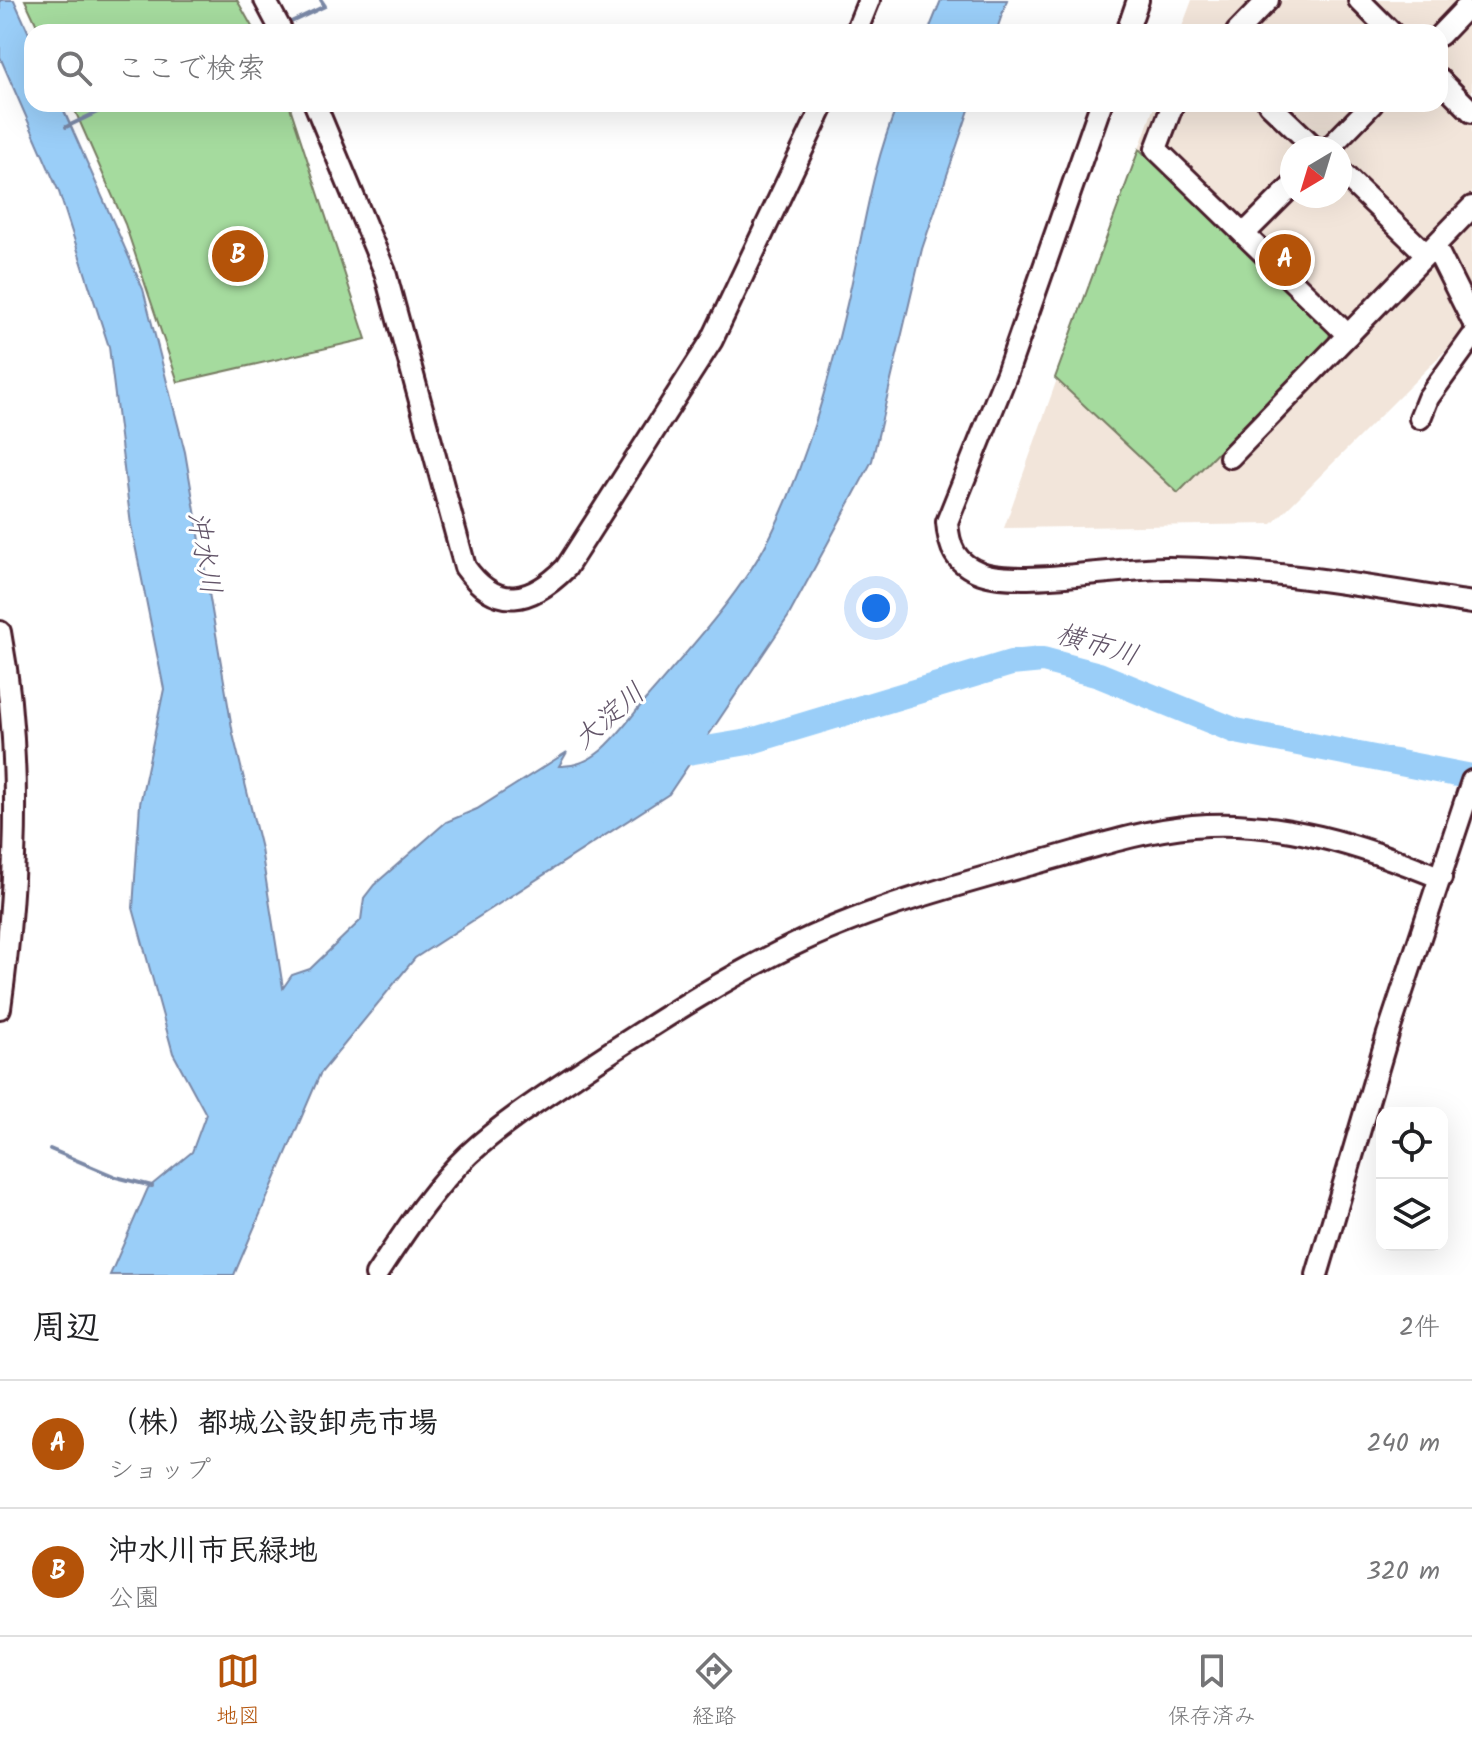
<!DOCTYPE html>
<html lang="ja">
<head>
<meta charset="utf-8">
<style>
  body { margin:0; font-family:Kalam,"Klee One",sans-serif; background:#f2f2f2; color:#202124 }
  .controls { position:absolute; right:24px; bottom:24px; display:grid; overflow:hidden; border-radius:16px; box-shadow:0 8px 32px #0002 }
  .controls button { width:72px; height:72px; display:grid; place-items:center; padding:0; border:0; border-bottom:2px solid #e0e0e0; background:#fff; color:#202124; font:40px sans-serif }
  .compass { position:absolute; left:1280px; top:136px; width:72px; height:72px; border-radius:50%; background:#fff; box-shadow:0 8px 32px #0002; rotate:218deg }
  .you { position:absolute; left:876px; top:608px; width:28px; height:28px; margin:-20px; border:6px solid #fff; border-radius:50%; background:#1a73e8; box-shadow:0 0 0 12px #1a73e833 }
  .badge { display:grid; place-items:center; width:52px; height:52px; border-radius:50%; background:#b45309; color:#fff; font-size:26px; font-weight:700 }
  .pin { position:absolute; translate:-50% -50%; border:4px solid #fff; box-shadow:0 2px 8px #0006 }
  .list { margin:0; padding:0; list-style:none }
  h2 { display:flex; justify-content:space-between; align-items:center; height:104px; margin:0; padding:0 32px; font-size:34px }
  h2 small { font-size:26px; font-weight:400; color:#757577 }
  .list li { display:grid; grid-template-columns:52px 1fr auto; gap:24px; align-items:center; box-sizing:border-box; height:128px; padding:0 32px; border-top:2px solid #e0e0e0 }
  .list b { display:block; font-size:30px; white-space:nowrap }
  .list p { margin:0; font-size:26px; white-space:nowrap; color:#757577 }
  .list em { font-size:26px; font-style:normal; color:#757577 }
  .icon { flex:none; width:44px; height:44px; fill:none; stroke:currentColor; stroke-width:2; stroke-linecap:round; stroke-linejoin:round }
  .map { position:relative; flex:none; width:1472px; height:1275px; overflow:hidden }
  .search { position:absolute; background:#fff; box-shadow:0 8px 32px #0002; left:24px; right:24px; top:24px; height:88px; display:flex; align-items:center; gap:20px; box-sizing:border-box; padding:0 28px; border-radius:24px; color:#757577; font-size:30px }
  .sheet { height:360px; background:#fff }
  nav { display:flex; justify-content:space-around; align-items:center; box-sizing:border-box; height:112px; border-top:2px solid #e0e0e0; background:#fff; font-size:22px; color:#757577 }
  nav a { display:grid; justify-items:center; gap:4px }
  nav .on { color:#b45309 }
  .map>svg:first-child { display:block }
  .built { fill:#f2e5da; fill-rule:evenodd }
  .green { fill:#a5db9e; stroke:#787d64; stroke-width:2 }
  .water { fill:#9acef8; stroke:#7a88a6; stroke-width:2 }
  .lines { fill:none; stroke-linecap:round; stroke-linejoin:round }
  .stream { stroke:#7a88a6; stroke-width:4 }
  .river { stroke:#9acef8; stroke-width:26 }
  .minor-casing { stroke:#4a1f2b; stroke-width:26 }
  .minor { stroke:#fff; stroke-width:20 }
  .labels { text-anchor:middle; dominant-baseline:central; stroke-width:6; stroke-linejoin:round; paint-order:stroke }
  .water-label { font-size:28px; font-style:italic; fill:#625468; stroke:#fff }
</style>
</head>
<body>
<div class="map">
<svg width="1472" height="1275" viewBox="0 0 1472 1275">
  <rect width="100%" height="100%" fill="#fff"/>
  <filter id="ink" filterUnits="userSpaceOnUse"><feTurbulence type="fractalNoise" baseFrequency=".0125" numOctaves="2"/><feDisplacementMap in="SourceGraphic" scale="16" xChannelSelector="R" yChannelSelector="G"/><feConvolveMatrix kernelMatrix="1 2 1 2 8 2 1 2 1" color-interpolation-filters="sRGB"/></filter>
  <g filter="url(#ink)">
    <!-- built -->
    <path class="built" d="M1192,0h280v324l-200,200 -268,4 151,-424h285v-72h-260zM1292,148h48v48h-48z"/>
    <!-- green -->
    <g class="green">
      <polygon points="25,0 237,0 255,32 40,32"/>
      <polygon points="72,104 289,104 366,339 178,382 125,224"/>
      <polygon points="1139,149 1330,331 1329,339 1178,493 1055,378"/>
    </g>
    <!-- water -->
    <g class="water">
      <path d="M0,0h14l18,40v64h29l82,185 42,163 48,282 28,115 22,139 9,-13 18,-6 51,-49 3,-22 10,-13 72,-63 31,-13 90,-57 -8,14c40,2 63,-39 87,-67 42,-48 96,-107 125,-164 35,-71 58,-154 76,-231 16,-68 24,-136 51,-200h73l-49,145 -50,212 -84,156 -119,177 -254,164 -95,116 -86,201h-124l38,-87 44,-36 14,-38 -33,-61 -40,-145 7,-104 24,-115 -33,-164 -22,-178 -50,-155 -59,-135z"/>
      <polygon points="941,0 1007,0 996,32 928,32"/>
    </g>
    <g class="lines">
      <!-- stream -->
      <g class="stream">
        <polyline points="291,22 325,6 321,0"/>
        <polyline points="66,127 114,104"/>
        <polyline points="50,1149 116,1177 152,1186"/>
      </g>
      <!-- river -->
      <polyline class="river" points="664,756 748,742 1011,663 1043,660 1099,675 1236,731 1472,777"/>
      <defs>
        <g id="minor">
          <polyline points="265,0 282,32"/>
          <polyline points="1359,0 1391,32"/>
          <polyline points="856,32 869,0"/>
          <polyline points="1127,32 1138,0"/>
          <polyline points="1237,32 1268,0"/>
          <polyline points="1440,35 1464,10"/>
          <polyline points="1440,80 1472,112"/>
          <path d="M315,104l70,168 80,295c32,45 66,36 101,1l146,-228 112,-236"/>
          <path d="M1101,104l-94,269 -60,149c2,26 8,41 34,51 38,14 142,-6 188,-5 102,1 202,19 303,35"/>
          <polyline points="1173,104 1156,149 1348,335"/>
          <polyline points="1269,104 1315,148"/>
          <polyline points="1329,148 1372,104"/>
          <polyline points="1340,171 1426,254"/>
          <polyline points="1244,234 1292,186"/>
          <polyline points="1435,246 1472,320"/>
          <polyline points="1420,418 1428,398 1472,337"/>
          <polyline points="1230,457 1472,207"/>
          <path d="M0,632c23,122 17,254 0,376"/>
          <path d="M376,1275c28,-42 56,-86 93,-121 38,-35 85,-64 128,-93 66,-43 134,-87 205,-120 75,-35 158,-57 237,-79 52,-14 100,-31 154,-36 84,-8 171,20 248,52"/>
          <polyline points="1317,1275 1388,1034 1472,781"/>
        </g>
      </defs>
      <!-- minor casing -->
      <use href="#minor" class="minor-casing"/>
      <!-- minor -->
      <use href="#minor" class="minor"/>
    </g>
  </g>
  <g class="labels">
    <!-- water labels -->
    <g class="water-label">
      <text transform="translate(203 553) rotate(80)">沖水川</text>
      <text transform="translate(1097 646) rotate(17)">横市川</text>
      <text transform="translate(610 717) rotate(-41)">大淀川</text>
    </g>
  </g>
</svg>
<div class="controls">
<button><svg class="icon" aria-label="locate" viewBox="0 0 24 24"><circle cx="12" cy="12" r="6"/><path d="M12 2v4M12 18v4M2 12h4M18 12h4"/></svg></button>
<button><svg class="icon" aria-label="layers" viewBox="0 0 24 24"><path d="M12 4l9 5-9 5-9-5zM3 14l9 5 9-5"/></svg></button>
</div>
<svg class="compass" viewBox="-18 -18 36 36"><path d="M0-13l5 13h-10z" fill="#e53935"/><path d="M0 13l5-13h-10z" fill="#757577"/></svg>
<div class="you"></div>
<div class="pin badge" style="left:1285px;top:260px">A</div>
<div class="pin badge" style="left:238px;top:256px">B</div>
<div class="search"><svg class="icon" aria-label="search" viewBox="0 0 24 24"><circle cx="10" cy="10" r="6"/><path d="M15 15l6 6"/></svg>ここで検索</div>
</div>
<section class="sheet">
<h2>周辺<small>2件</small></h2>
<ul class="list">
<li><span class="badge">A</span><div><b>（株）都城公設卸売市場</b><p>ショップ</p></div><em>240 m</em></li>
<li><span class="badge">B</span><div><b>沖水川市民緑地</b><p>公園</p></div><em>320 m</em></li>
</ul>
</section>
<nav>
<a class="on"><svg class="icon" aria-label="map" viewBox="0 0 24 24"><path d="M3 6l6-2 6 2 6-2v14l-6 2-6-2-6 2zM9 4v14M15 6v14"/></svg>地図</a>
<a><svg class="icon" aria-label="directions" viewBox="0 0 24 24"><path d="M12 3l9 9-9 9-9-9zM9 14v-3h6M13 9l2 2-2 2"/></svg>経路</a>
<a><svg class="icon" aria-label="saved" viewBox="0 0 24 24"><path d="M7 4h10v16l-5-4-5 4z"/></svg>保存済み</a>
</nav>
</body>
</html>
